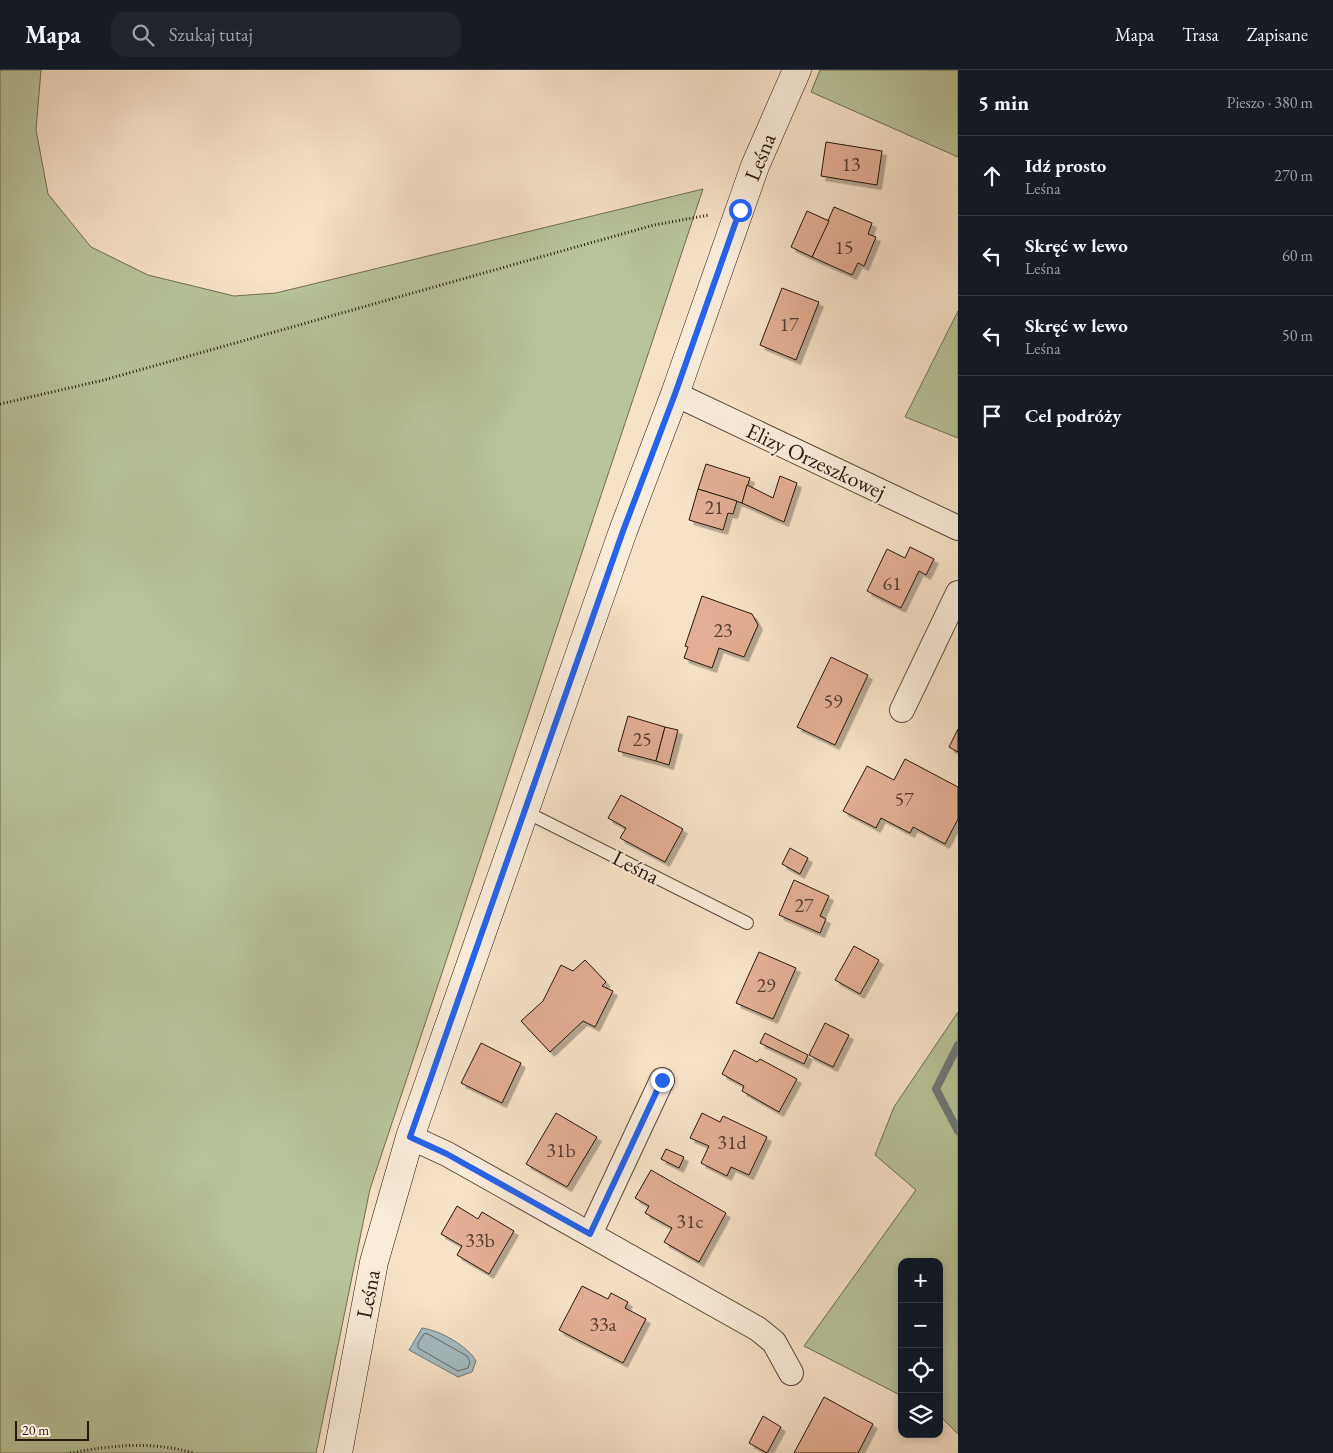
<!DOCTYPE html>
<html lang="pl">
<head>
<meta charset="utf-8">
<style>
  body { margin:0; font-family:"EB Garamond",serif; background:#20242c; color:#f1f3f6 }
  .controls { position:absolute; right:15px; bottom:15px; display:grid; overflow:hidden; border-radius:10px; box-shadow:0 2px 8px #0003 }
  .controls button { width:45px; height:45px; display:grid; place-items:center; padding:0; border:0; border-bottom:1px solid #363941; background:#171b24; color:#f1f3f6; font:25px sans-serif }
  .scale { position:absolute; left:15px; bottom:12px; width:74px; box-sizing:border-box; padding-left:5px; border:2px solid #26170d; border-top:0; font-size:14px; line-height:18px; white-space:nowrap; color:#26170d; -webkit-text-stroke:4px #f9ecdb; paint-order:stroke }
  .stop { position:absolute; width:15px; height:15px; margin:-11px; border:4px solid #2563eb; border-radius:50%; background:#fff }
  .stop.end { background:#2563eb; border-color:#fff; box-shadow:0 1px 5px #0008 }
  .list { margin:0; padding:0; list-style:none }
  h2 { display:flex; justify-content:space-between; align-items:center; height:65px; margin:0; padding:0 20px; font-size:21px }
  h2 small { font-size:16px; font-weight:400; color:#9ea1a6 }
  .list li { display:grid; grid-template-columns:32px 1fr auto; gap:15px; align-items:center; box-sizing:border-box; height:80px; padding:0 20px; border-top:1px solid #363941 }
  .list b { display:block; font-size:19px; white-space:nowrap }
  .list p { margin:0; font-size:16px; white-space:nowrap; color:#9ea1a6 }
  .list em { font-size:16px; font-style:normal; color:#9ea1a6 }
  .icon { flex:none; width:28px; height:28px; fill:none; stroke:currentColor; stroke-width:2; stroke-linecap:round; stroke-linejoin:round }
  .map { position:relative; flex:none; width:958px; height:1383px; overflow:hidden }
  header { display:flex; align-items:center; gap:30px; box-sizing:border-box; height:70px; padding:0 25px; background:#171b24; border-bottom:1px solid #363941 }
  header strong { font-size:24px }
  nav { display:flex; gap:28px; margin-inline-start:auto; font-size:18px }
  .search { width:350px; height:45px; background:#20242c; display:flex; align-items:center; gap:12px; box-sizing:border-box; padding:0 18px; border-radius:15px; color:#9ea1a6; font-size:19px }
  main { display:flex }
  aside { flex:1; background:#171b24 }
  .map>svg:first-child { display:block }
  .green { fill:#b8c499; stroke:#6f6e53 }
  .water { fill:#a3bac1; stroke:#717979 }
  .lines { fill:none; stroke-linecap:round; stroke-linejoin:round }
  .shore { stroke:#646867; stroke-width:1 }
  .stream { stroke:#717979; stroke-width:8 }
  .building { fill:#e3ae93; stroke:#26170d; filter:url(#shadow) }
  .lane-casing { stroke:#5a4a3c; stroke-width:14 }
  .street-casing { stroke:#5a4a3c; stroke-width:26 }
  .secondary-casing { stroke:#26170d; stroke-width:29 }
  .path { stroke:#26170d; stroke-width:3; stroke-dasharray:1 2.5; stroke-linecap:butt }
  .lane { stroke:#f9ecdb; stroke-width:12 }
  .street { stroke:#f9ecdb; stroke-width:24 }
  .secondary { stroke:#f9ecdb; stroke-width:28 }
  .route { stroke:#2563eb; stroke-width:6 }
  .labels { text-anchor:middle; dominant-baseline:central; stroke-width:4; stroke-linejoin:round; paint-order:stroke }
  .number-label { font-size:20px; fill:#553d2e }
  .street-label { font-size:22px; fill:#26170d; stroke:#f9ecdb }
</style>
</head>
<body>
<header>
<strong>Mapa</strong>
<div class="search"><svg class="icon" aria-label="search" viewBox="0 0 24 24"><circle cx="10" cy="10" r="6"/><path d="M15 15l6 6"/></svg>Szukaj tutaj</div>
<nav><a>Mapa</a><a>Trasa</a><a>Zapisane</a></nav>
</header>
<main>
<div class="map">
<svg width="958" height="1383" viewBox="0 0 958 1383">
  <defs>
    <filter id="shadow"><feDropShadow dx="4.5" dy="4.5" stdDeviation="0" flood-color="#0004"/></filter>
  </defs>
  <rect width="100%" height="100%" fill="#f6e2c7"/>
  <filter id="stains"><feTurbulence type="fractalNoise" baseFrequency=".004" numOctaves="4"/><feColorMatrix values="0 0 0 0 .2 0 0 0 0 .09 0 0 0 0 .02 0 0 0 .5 -.17"/></filter>
  <radialGradient id="worn" r=".72"><stop offset=".6" stop-color="#630" stop-opacity="0"/><stop offset="1" stop-color="#630" stop-opacity=".3"/></radialGradient>
  <!-- green -->
  <g class="green">
    <polygon points="0,0 41,0 36,60 48,124 91,177 148,205 234,226 276,223 703,119 370,1119 316,1383 0,1383"/>
    <polygon points="820,0 958,0 958,87 811,22"/>
    <polygon points="958,241 958,368 905,347"/>
    <polygon points="958,942 958,1364 939,1345 939,1192 902,1192 902,1326 804,1276 916,1120 875,1085 894,1037"/>
  </g>
  <!-- water -->
  <path class="water" d="M422,1258c17,2 46,18 54,33l-4,11 -14,5 -49,-27z"/>
  <g class="lines">
    <!-- shore -->
    <polygon class="shore" points="428,1264 467,1286 470,1292 468,1298 458,1301 418,1278 418,1273 424,1264"/>
    <!-- stream -->
    <polyline class="stream" points="958,975 936,1019 958,1061"/>
  </g>
  <!-- building -->
  <g class="building">
    <polygon points="826,72 882,81 877,115 821,106"/>
    <polygon points="834,137 872,153 868,164 876,167 864,196 858,193 852,205 812,187"/>
    <polygon points="807,141 829,151 812,187 791,177"/>
    <polygon points="782,218 819,232 796,290 760,275"/>
    <polygon points="706,394 750,408 742,433 698,419"/>
    <polygon points="780,406 797,413 784,452 742,433 747,415 773,428"/>
    <polygon points="698,419 737,431 733,444 728,443 723,460 689,450"/>
    <polygon points="910,477 934,489 926,505 919,501 901,538 867,521 887,479 905,488"/>
    <polygon points="702,526 752,544 758,555 744,587 719,578 712,598 684,588 688,577 685,576"/>
    <polygon points="831,587 868,605 835,675 797,657"/>
    <polygon points="628,646 665,657 656,691 618,681"/>
    <polygon points="665,657 678,660 669,695 656,691"/>
    <polygon points="958,659 958,682 949,677"/>
    <polygon points="905,689 958,717 958,749 945,774 913,757 910,763 881,748 876,758 843,741 867,696 894,710"/>
    <polygon points="621,725 683,759 665,792 620,768 626,758 608,748"/>
    <polygon points="790,778 808,788 800,804 782,794"/>
    <polygon points="794,810 829,826 820,846 826,849 820,863 779,845"/>
    <polygon points="854,876 879,890 860,924 835,910"/>
    <polygon points="759,882 796,898 773,949 736,933"/>
    <polygon points="585,890 606,912 602,916 613,921 595,957 583,951 550,982 521,951 543,931 561,895 573,901"/>
    <polygon points="825,953 849,965 833,997 809,985"/>
    <polygon points="765,963 808,985 804,994 760,973"/>
    <polygon points="481,973 521,993 502,1033 461,1013"/>
    <polygon points="734,980 757,992 760,989 797,1009 779,1042 742,1021 744,1016 722,1004"/>
    <polygon points="556,1043 597,1067 567,1117 526,1094"/>
    <polygon points="702,1043 720,1052 723,1046 767,1067 749,1105 731,1097 727,1106 701,1093 709,1076 690,1068"/>
    <polygon points="666,1079 684,1087 679,1098 661,1089"/>
    <polygon points="651,1100 726,1143 699,1192 664,1172 672,1158 645,1143 649,1136 635,1128"/>
    <polygon points="457,1136 478,1149 482,1142 514,1161 489,1204 457,1185 462,1176 441,1164"/>
    <polygon points="582,1216 608,1229 611,1223 628,1232 625,1238 646,1249 623,1293 559,1260"/>
    <polygon points="824,1327 873,1354 858,1383 794,1383"/>
    <polygon points="763,1346 781,1357 767,1383 749,1373"/>
  </g>
  <g class="lines">
    <defs>
      <polyline id="lane" points="524,741 747,853"/>
      <g id="street">
        <polyline points="675,324 958,458"/>
        <polyline points="902,640 958,523"/>
        <polyline points="410,1067 447,1084 758,1259 774,1272 791,1303"/>
        <polyline points="590,1164 662,1010"/>
      </g>
      <polyline id="secondary" points="338,1383 374,1192 410,1067 623,461 675,324 755,96 797,0"/>
    </defs>
    <!-- lane casing -->
    <use href="#lane" class="lane-casing"/>
    <!-- street casing -->
    <use href="#street" class="street-casing"/>
    <!-- secondary casing -->
    <use href="#secondary" class="secondary-casing"/>
    <!-- path -->
    <g class="path">
      <polyline points="0,334 104,310 654,155 709,145"/>
      <path d="M70,1383c46,-8 79,-12 124,0"/>
    </g>
    <!-- lane -->
    <use href="#lane" class="lane"/>
    <!-- street -->
    <use href="#street" class="street"/>
    <!-- secondary -->
    <use href="#secondary" class="secondary"/>
  </g>
  <g class="lines">
    <!-- route -->
    <polyline class="route" points="662,1010 590,1164 447,1084 410,1067 623,461 675,324 740,140"/>
  </g>
  <g class="labels">
    <!-- number labels -->
    <g class="number-label">
      <text x="851" y="94">13</text>
      <text x="844" y="177">15</text>
      <text x="789" y="254">17</text>
      <text x="714" y="437">21</text>
      <text x="892" y="513">61</text>
      <text x="723" y="560">23</text>
      <text x="833" y="631">59</text>
      <text x="642" y="669">25</text>
      <text x="904" y="729">57</text>
      <text x="804" y="835">27</text>
      <text x="766" y="915">29</text>
      <text x="732" y="1072">31d</text>
      <text x="561" y="1080">31b</text>
      <text x="690" y="1151">31c</text>
      <text x="480" y="1170">33b</text>
      <text x="603" y="1254">33a</text>
    </g>
    <!-- street labels -->
    <g class="street-label">
      <text transform="translate(760 87) rotate(-68)">Leśna</text>
      <text transform="translate(816 391) rotate(25)">Elizy Orzeszkowej</text>
      <text transform="translate(636 797) rotate(27)">Leśna</text>
      <text transform="translate(368 1224) rotate(-79)">Leśna</text>
    </g>
  </g>
  <rect width="100%" height="100%" filter="url(#stains)"/>
  <rect width="100%" height="100%" fill="url(#worn)"/>
</svg>
<div class="controls">
<button>+</button>
<button>−</button>
<button><svg class="icon" aria-label="locate" viewBox="0 0 24 24"><circle cx="12" cy="12" r="6"/><path d="M12 2v4M12 18v4M2 12h4M18 12h4"/></svg></button>
<button><svg class="icon" aria-label="layers" viewBox="0 0 24 24"><path d="M12 4l9 5-9 5-9-5zM3 14l9 5 9-5"/></svg></button>
</div>
<div class="scale">20 m</div>
<div class="stop" style="left:740px;top:140px"></div>
<div class="stop end" style="left:662px;top:1010px"></div>
</div>
<aside>
<h2>5 min<small>Pieszo · 380 m</small></h2>
<ul class="list">
<li><svg class="icon" aria-label="ahead" viewBox="0 0 24 24"><path d="M12 20V5M6 11l6-6 6 6"/></svg><div><b>Idź prosto</b><p>Leśna</p></div><em>270 m</em></li>
<li><svg class="icon" aria-label="left" viewBox="0 0 24 24"><path d="M17 20v-9H6M10 6l-5 5 5 5"/></svg><div><b>Skręć w lewo</b><p>Leśna</p></div><em>60 m</em></li>
<li><svg class="icon" aria-label="left" viewBox="0 0 24 24"><path d="M17 20v-9H6M10 6l-5 5 5 5"/></svg><div><b>Skręć w lewo</b><p>Leśna</p></div><em>50 m</em></li>
<li><svg class="icon" aria-label="arrive" viewBox="0 0 24 24"><path d="M6 21V4h12l-3 4 3 4H6"/></svg><div><b>Cel podróży</b></div></li>
</ul>
</aside>
</main>
</body>
</html>
